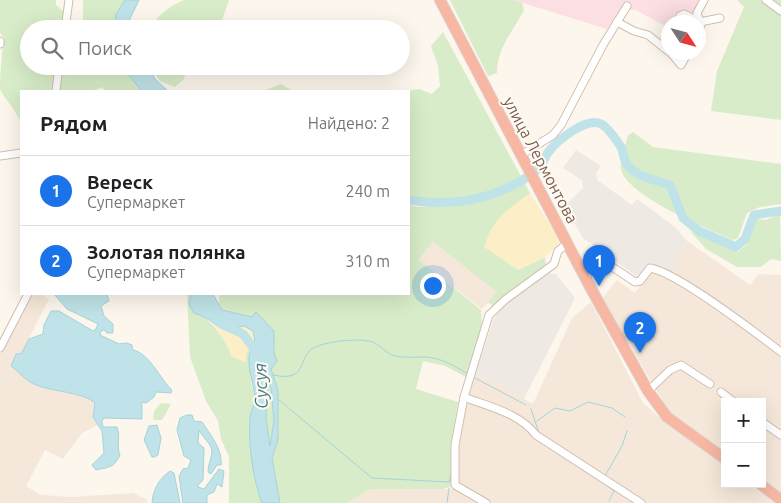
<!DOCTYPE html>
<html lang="ru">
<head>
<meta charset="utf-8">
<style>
  body { margin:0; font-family:Ubuntu,sans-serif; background:#f2f2f2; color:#202124 }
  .controls { position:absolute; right:15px; bottom:15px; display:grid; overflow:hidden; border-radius:0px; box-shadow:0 5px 20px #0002 }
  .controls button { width:45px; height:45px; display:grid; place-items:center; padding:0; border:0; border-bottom:1px solid #e0e0e0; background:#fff; color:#202124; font:25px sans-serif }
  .compass { position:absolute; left:661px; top:15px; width:45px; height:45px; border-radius:50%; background:#fff; box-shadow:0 5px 20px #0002; rotate:126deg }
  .you { position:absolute; left:432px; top:285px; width:18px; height:18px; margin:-12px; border:4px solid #fff; border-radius:50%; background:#1a73e8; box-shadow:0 0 0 8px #1a73e833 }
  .badge { display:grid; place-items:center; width:32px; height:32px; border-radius:50%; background:#1a73e8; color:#fff; font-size:16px; font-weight:700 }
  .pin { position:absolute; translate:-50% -41px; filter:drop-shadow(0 1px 2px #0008) }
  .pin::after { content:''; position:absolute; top:26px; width:18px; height:15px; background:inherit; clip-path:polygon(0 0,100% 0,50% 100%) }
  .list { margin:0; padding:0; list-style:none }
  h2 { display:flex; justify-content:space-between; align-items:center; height:65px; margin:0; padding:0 20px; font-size:21px }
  h2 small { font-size:16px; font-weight:400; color:#757577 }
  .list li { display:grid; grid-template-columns:32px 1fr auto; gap:15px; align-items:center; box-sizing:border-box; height:70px; padding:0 20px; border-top:1px solid #e0e0e0 }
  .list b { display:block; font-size:19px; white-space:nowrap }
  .list p { margin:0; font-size:16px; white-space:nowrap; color:#757577 }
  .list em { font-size:16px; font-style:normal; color:#757577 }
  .icon { flex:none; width:28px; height:28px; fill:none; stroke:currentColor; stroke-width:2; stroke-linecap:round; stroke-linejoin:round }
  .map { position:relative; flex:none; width:781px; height:503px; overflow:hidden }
  .search { position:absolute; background:#fff; box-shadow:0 5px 20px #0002; left:20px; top:20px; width:390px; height:55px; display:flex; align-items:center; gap:12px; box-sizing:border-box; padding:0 18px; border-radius:28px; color:#757577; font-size:19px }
  .panel { position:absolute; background:#fff; box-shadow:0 5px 20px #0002; left:20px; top:90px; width:390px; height:205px; border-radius:0px }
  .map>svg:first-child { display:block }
  .residential { fill:#f5e8da }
  .industrial { fill:#efe9e4 }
  .medical { fill:#fbdfe3 }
  .green { fill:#d8ecc9 }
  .sand { fill:#fcefc7 }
  .water { fill:#bfe3e8; stroke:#a5d3da; fill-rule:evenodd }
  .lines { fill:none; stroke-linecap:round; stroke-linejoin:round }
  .stream { stroke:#a5d3da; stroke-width:1 }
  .river { stroke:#bfe3e8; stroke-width:9 }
  .minor-casing { stroke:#d1beb0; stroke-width:9 }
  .highway-casing { stroke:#dad1cd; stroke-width:12 }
  .minor { stroke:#fff; stroke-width:7 }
  .highway { stroke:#f7b7a3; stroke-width:10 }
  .labels { text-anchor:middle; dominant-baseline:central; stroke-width:4; stroke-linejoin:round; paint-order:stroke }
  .street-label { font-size:16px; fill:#7a5c4d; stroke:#fffaf3 }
  .water-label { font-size:18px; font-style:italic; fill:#437c86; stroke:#fffaf3 }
</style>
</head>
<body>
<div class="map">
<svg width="781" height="503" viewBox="0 0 781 503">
  <rect width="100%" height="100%" fill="#fdf6ec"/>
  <!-- residential -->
  <g class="residential">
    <polygon points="687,241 750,285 758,274 781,275 781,495 762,481 762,402 725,402 725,453 670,413 602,299 617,280 635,293 651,269 665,279"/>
    <polygon points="433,242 498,292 482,309 419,261"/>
    <polygon points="33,294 40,294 49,299 21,354 16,354 11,366 36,386 89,398 95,403 95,421 98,425 82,433 63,459 45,450 26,486 41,495 72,497 133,493 148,500 146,503 0,503 0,354"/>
    <polygon points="591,302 643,403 667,424 725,466 725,484 749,484 775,503 347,503 370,489 459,489 458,441 464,397 475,375 501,385 533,404 572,318"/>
  </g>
  <!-- industrial -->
  <g class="industrial">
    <polygon points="576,150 601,166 596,173 597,180 632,205 637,199 675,227 687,241 669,273 652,263 639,278 583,238 565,206 583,188 582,180 563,168"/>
    <polygon points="547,273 556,274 575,298 524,399 501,385 475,375 494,318 501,307"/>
  </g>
  <!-- medical -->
  <polygon class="medical" points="513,0 703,0 694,22 668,22 668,47 658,41 667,27 636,10 628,10 622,7 607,29"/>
  <!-- green -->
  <g class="green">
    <path d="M0,0h56v5l8,7 -2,17h-33v37h27l-3,25h-32v31c-4,-10 -19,-27 -21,-33 0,-15 2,-37 4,-52l-4,-4z"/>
    <polygon points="83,0 125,0 116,14 114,29 83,29"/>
    <path d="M184,0h45l-9,26 -5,3h-64c4,-13 21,-24 33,-29z"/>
    <path d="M450,0h63l9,3 2,7c-11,22 -27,37 -27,63l-9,3z"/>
    <polygon points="737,0 781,0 781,120 711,111 717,71 744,7"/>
    <polygon points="443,32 530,193 518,270 545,257 547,273 498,311 488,302 497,292 433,242 419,260 481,310 482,328 466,377 445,366 423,361 416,389 458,402 451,443 455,445 455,485 443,489 370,489 347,503 280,503 272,458 278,440 278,390 271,369 275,347 256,313 252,317 222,310 219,303 219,294 409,294 409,205 419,207 441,206 409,196 409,91 403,91 419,89 432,94 440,86 438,66 431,46"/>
    <polygon points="61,66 121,66 142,91 105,91 102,87 92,91 58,91"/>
    <polygon points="150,66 187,66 184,79 175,87 160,81"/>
    <polygon points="281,84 293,91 263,91"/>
    <path d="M633,132l20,15 128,17v40l-21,3 -13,6 -9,25 -5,2c-23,-10 -108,-45 -112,-71 -2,-9 5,-24 7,-34z"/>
    <polygon points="780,214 781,261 771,259 761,267 737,267 706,249 690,231 738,252 746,245 757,219 766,220"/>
    <path d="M187,294h4l-2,10c19,14 34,30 43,52l14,-2 3,-6 2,36 5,14 -6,19 6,69 6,17h-33v-46l-8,-18 -3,-18 -12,-20 -16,-44z"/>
    <path d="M268,383c9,13 6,47 2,62l-4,-27z"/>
    <polygon points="161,403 171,404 162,420 154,420 153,418 154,411"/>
  </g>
  <!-- sand -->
  <g class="sand">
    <path d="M530,193l31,49 -16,15 -27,13 -34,-23c9,-29 23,-37 46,-54z"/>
    <polygon points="213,324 225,330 244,326 253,331 255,340 246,353 246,363 231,356 227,345"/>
  </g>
  <!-- water -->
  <g class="water">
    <polygon points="125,0 139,0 130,19 130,29 114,29 116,14"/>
    <polygon points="121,66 148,66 155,79 168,91 142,91"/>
    <path d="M54,294h53l2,7 -8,5 3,10 9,8v9h-6l-3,-3 -3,1 -1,4 19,9 8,-1 5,2 1,5c16,3 28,30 39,40l-1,3 -15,-1 -2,5 -8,6 -4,-1v17l-38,-1 -2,3 1,6h14c4,10 -1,19 3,28 -6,13 -11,12 -24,15l-4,-5 12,-12 -2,-22 -9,-14 2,-14c-12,-11 -42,-11 -59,-18 -9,-3 -17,-13 -25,-19l5,-12h5l8,-15 14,-5 1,-9 7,-14h8l34,20 3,-2 2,-5 -31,-15z"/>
    <path d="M191,294h22l9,16 30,7 4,-5 18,19v22l3,8 -6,8 7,21v50l-6,18 8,45h-18c-9,-23 -14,-59 -12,-84 0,-8 6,-15 5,-23 -3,-19 -12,-39 0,-56l-2,-9 -9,-5c-34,7 -23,-5 -50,-13l-5,-9zM268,383l3,5 3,32 -4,26 -4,-28z"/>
    <path d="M187,415h5l2,6 8,1c8,12 21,28 19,43h-4l-6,9 -3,-2c0,-8 4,-14 4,-21 -1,-8 -10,-14 -13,-21l-1,13 6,5 -1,32 -5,5v2l6,2 15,-20 5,2 -2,16 -5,-3 -3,8 -7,3v8h-24l-4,-27 4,-7 5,-1 3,-8 -7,-4 -7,-26 3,-12z"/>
    <polygon points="157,425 161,438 158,455 154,457 152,457 144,440 149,426"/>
    <path d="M170,471l4,2 6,30h-28c1,-14 7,-24 18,-32z"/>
  </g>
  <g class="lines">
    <!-- stream -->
    <g class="stream">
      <path d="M273,375c37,8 23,-19 42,-28 13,-6 48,-10 60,-4 7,4 12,11 20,13 10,2 20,1 31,1 16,1 28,9 42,17"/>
      <polyline points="475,378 526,405"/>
      <polyline points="279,400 372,478 449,482 452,471"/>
      <polyline points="531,409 539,433"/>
      <polyline points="537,421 555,408 570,411 588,402 612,408 625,417"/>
      <polyline points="605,476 622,446 627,431"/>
      <polyline points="606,485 614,491 609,501"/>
      <polyline points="447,503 449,488"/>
    </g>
    <!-- river -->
    <g class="river">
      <path d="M409,200c37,6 73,2 106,-16 8,-4 17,-9 23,-15 5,-5 7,-13 12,-19 9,-11 37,-33 51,-26 6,2 16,17 20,23 3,6 2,14 8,20 10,11 28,13 41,18l13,33 16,13 37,16 9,-8 9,-24 27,-4"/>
      <polyline points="221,324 243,334 258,354"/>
    </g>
    <defs>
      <g id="minor">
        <polyline points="766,0 781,11"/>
        <polyline points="680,16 684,14 700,22 720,18"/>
        <polyline points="617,22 634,31 648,35 668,51"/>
        <polyline points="65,29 69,0"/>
        <polyline points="698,30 701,25 697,13 704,0"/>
        <polyline points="0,44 0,41"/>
        <polyline points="670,52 681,65 688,52"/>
        <polyline points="56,91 59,66"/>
        <polyline points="521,155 553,135 561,125 603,45 627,6"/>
        <polyline points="0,156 21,153"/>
        <path d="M586,277l13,-19 36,24 5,-1 10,-13c27,4 106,65 131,84"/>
        <polyline points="0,348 28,294"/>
        <polyline points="648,391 670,370 681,365 710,384"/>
        <polyline points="721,392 734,402"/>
        <path d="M464,397c26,10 55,16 72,38l105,68"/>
        <polyline points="762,422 781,435"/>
        <polyline points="486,503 455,485 455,445 464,397 489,315 506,299 554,264 558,251 568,243"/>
      </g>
      <g id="highway">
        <polyline points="440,0 589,285 648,391 667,417 725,459"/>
        <polyline points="760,484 781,500"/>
      </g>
    </defs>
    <!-- minor casing -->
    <use href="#minor" class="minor-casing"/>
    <!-- highway casing -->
    <use href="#highway" class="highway-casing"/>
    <!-- minor -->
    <use href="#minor" class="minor"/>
    <!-- highway -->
    <use href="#highway" class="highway"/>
  </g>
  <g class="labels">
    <!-- street labels -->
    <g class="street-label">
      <text transform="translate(541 160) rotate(62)">улица Лермонтова</text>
    </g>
    <!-- water labels -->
    <g class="water-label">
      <text transform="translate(260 386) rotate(-92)">Сусуя</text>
    </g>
  </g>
</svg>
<div class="controls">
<button>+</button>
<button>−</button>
</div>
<svg class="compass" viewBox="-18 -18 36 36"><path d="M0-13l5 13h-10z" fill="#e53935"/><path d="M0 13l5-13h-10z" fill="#757577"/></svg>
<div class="you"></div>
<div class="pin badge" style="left:599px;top:286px">1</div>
<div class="pin badge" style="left:640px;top:353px">2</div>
<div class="search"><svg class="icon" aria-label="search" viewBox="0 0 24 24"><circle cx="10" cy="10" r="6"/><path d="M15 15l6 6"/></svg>Поиск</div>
<section class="panel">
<h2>Рядом<small>Найдено: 2</small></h2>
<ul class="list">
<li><span class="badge">1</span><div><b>Вереск</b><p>Супермаркет</p></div><em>240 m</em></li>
<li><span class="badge">2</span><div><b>Золотая полянка</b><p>Супермаркет</p></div><em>310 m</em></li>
</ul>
</section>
</div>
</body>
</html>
